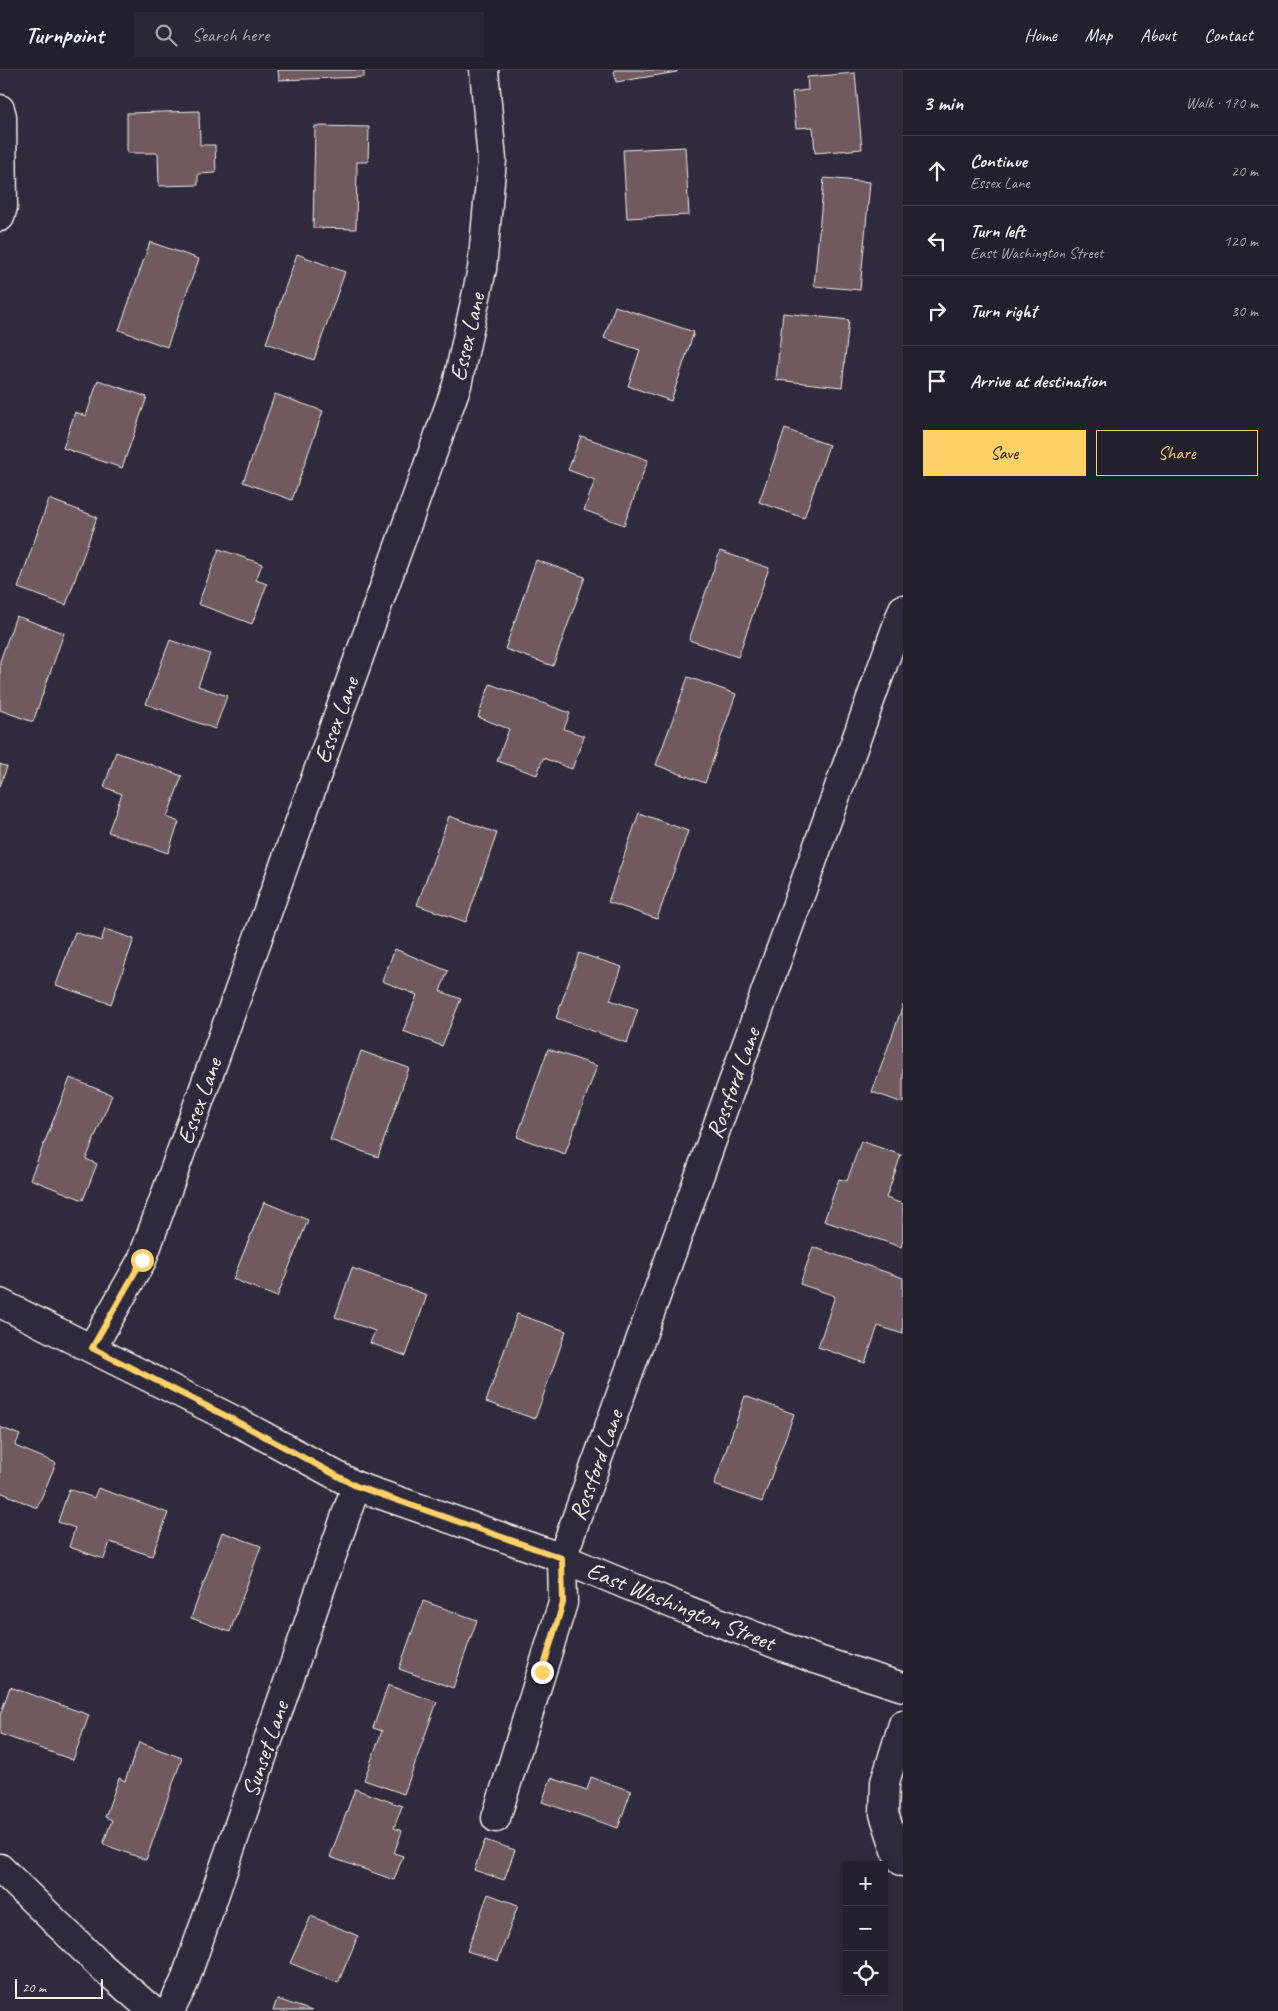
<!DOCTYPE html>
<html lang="en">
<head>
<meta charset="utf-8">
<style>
  body { margin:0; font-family:Caveat,sans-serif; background:#2b2836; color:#f1f3f6 }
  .controls { position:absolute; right:15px; bottom:15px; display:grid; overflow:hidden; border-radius:0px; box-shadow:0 2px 12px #0003 }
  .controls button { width:45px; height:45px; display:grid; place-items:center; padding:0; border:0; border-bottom:1px solid #403e4a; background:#23202e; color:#f1f3f6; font:25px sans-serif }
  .scale { position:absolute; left:15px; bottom:12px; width:88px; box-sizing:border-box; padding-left:5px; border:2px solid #f4f1e8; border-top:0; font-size:14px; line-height:18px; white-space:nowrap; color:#f4f1e8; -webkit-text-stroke:4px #2f2a3d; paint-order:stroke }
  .stop { position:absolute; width:15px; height:15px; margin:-11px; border:4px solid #ffd166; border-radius:50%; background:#fff }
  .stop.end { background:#ffd166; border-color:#fff; box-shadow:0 1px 5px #0008 }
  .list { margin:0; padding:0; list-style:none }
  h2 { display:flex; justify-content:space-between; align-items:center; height:65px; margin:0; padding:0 20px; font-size:21px }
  h2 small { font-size:16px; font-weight:400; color:#a3a3aa }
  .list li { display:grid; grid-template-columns:32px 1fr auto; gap:15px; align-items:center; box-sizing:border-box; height:70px; padding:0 20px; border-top:1px solid #403e4a }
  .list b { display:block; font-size:19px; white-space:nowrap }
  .list p { margin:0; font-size:16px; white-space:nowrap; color:#a3a3aa }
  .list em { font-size:16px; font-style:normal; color:#a3a3aa }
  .actions { display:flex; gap:10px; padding:15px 20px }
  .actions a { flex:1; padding:11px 0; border:1px solid #ffd166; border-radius:0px; text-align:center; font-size:18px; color:#ffd166 }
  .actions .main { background:#ffd166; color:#111 }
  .icon { flex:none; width:28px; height:28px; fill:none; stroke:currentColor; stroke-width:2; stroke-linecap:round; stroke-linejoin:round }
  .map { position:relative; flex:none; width:903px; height:1941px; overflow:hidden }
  header { display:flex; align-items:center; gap:30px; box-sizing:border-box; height:70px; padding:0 25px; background:#23202e; border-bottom:1px solid #403e4a }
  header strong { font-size:24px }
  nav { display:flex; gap:28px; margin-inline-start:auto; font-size:18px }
  .search { width:350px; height:45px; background:#2b2836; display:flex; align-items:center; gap:12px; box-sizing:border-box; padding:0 18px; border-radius:0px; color:#a3a3aa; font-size:19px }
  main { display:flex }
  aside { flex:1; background:#23202e }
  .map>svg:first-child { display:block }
  .building { fill:#705a60; stroke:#f4f1e8 }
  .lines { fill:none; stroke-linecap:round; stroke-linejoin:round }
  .minor-casing { stroke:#f4f1e8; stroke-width:31 }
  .minor { stroke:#2f2a3d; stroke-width:28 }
  .route { stroke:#ffd166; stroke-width:6 }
  .labels { text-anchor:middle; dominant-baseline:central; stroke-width:4; stroke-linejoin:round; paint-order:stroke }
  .street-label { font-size:24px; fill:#f4f1e8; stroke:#2f2a3d }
</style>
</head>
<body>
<header>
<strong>Turnpoint</strong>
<div class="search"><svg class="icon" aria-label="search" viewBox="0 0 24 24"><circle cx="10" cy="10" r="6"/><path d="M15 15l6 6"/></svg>Search here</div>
<nav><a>Home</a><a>Map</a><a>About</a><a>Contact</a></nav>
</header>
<main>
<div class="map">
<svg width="903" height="1941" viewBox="0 0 903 1941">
  <rect width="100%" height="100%" fill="#2f2a3d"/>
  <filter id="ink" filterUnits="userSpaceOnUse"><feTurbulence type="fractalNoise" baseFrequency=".02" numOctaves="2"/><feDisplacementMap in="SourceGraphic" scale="10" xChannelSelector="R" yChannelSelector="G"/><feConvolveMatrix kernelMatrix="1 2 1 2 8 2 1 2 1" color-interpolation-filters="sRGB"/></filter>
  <g filter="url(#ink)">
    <!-- building -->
    <g class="building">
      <polygon points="278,0 364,0 364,7 279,10"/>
      <polygon points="614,0 677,0 677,2 616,12"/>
      <polygon points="855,3 862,79 815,83 813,57 796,58 792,22 808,20 807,7"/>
      <polygon points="199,41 200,75 215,75 216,103 198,104 198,115 159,116 158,83 127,83 127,43"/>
      <polygon points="315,56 369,57 368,92 357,92 356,159 313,158"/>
      <polygon points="685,77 689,145 627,148 623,80"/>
      <polygon points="824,108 870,112 860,220 814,216"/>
      <polygon points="150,172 199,189 167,277 119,260"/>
      <polygon points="297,184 345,202 314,290 266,273"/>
      <polygon points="615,236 694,262 671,331 628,316 640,280 604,268"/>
      <polygon points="783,243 849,250 842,317 776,310"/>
      <polygon points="98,310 147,327 122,398 63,378 75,342 86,346"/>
      <polygon points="275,324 323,341 292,430 243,412"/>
      <polygon points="785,359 829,375 804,448 759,432"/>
      <polygon points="581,366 648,390 624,455 584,440 595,410 568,400"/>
      <polygon points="49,429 97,447 66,535 18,518"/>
      <polygon points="219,479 262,494 256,510 267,514 252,554 198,534"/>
      <polygon points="720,481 769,498 738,587 689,570"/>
      <polygon points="536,490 585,507 553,596 505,579"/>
      <polygon points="16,546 64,563 33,652 0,640 0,591"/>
      <polygon points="170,570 210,584 198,616 227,626 215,659 146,634"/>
      <polygon points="688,607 736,624 705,713 656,695"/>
      <polygon points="490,614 570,643 564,659 584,666 572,699 543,688 537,705 497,691 509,659 478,647"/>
      <polygon points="116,682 182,706 167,747 179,752 168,783 108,762 122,724 104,717"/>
      <polygon points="0,694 7,697 0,716"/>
      <polygon points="639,743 688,761 657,849 608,832"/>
      <polygon points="449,746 497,763 466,852 417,835"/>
      <polygon points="105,859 134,869 111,934 56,915 75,862 101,871"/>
      <polygon points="395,879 448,901 440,921 461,929 442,976 403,961 417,925 382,911"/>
      <polygon points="579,883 622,897 610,930 638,939 627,973 556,948"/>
      <polygon points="903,935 903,1033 872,1022"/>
      <polygon points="548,979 597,996 565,1084 517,1067"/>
      <polygon points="361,981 409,998 378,1087 330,1070"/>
      <polygon points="70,1008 112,1025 86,1089 97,1094 83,1130 30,1109"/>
      <polygon points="861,1071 901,1085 886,1128 903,1134 903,1170 901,1177 824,1151 839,1109 847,1111"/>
      <polygon points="264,1132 308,1150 277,1227 233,1209"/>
      <polygon points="813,1177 903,1208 903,1264 878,1256 865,1293 818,1277 835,1226 800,1214"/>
      <polygon points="352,1198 427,1225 406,1286 370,1273 375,1261 335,1247"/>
      <polygon points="517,1244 566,1261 535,1349 486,1332"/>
      <polygon points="745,1326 794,1344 762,1432 714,1415"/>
      <polygon points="0,1357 20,1365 15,1376 56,1393 37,1438 0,1422"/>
      <polygon points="98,1418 168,1443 152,1486 110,1472 104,1489 69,1477 75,1458 58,1452 69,1419 94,1428"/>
      <polygon points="222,1462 261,1476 230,1562 191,1548"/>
      <polygon points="423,1531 477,1550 453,1618 399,1599"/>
      <polygon points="388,1615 437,1632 404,1724 364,1710 382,1661 373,1658"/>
      <polygon points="10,1617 89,1645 73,1690 0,1664 0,1645"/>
      <polygon points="139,1672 182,1688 146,1790 103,1774 112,1750 105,1747 119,1708 125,1711"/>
      <polygon points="591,1707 631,1721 618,1758 542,1732 551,1708 587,1720"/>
      <polygon points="355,1719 402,1736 394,1758 402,1761 394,1783 403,1786 394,1810 330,1787"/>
      <polygon points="485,1770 515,1780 504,1810 474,1800"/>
      <polygon points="488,1824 518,1835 498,1891 467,1881"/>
      <polygon points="311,1846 358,1866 338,1913 290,1893"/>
      <polygon points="277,1929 312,1941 273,1941"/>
    </g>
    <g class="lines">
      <defs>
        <g id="minor">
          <polyline points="0,39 2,46 3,137 0,147"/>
          <polyline points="0,1233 232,1349 356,1416 562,1488 687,1540 815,1589 903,1617"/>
          <polyline points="92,1278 142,1190 457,315 482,199 492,90 484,0"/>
          <polyline points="903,1654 885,1712 884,1744 898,1786 903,1792"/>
          <polyline points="496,1748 563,1533 562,1488 903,539"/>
          <polyline points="0,1798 101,1896 153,1941"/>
          <polyline points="170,1941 184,1913 356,1416"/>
        </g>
      </defs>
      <!-- minor casing -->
      <use href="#minor" class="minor-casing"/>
      <!-- minor -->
      <use href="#minor" class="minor"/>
    </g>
  </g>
  <g class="lines" filter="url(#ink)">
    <!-- route -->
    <polyline class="route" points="142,1190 92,1278 232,1349 356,1416 562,1488 563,1533 542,1602"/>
  </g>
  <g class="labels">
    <!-- street labels -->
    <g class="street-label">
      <text transform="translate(467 267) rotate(-77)">Essex Lane</text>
      <text transform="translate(336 650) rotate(-70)">Essex Lane</text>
      <text transform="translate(733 1013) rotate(-70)">Rossford Lane</text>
      <text transform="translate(199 1031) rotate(-70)">Essex Lane</text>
      <text transform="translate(596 1395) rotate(-70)">Rossford Lane</text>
      <text transform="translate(681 1536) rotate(22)">East Washington Street</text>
      <text transform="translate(265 1679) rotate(-71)">Sunset Lane</text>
    </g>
  </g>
</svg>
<div class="controls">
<button>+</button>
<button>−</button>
<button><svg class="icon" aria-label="locate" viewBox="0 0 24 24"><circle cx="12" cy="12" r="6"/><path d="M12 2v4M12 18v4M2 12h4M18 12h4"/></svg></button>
</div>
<div class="scale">20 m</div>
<div class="stop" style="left:142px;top:1190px"></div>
<div class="stop end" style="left:542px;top:1602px"></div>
</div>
<aside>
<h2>3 min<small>Walk · 170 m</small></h2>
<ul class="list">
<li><svg class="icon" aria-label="ahead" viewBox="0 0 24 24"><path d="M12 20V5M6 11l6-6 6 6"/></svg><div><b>Continue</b><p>Essex Lane</p></div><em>20 m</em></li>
<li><svg class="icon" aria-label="left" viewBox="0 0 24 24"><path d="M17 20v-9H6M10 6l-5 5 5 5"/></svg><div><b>Turn left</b><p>East Washington Street</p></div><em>120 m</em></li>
<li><svg class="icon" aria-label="right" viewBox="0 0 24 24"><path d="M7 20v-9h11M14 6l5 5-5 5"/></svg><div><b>Turn right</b></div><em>30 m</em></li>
<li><svg class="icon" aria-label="arrive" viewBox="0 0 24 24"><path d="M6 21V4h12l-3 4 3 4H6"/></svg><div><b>Arrive at destination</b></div></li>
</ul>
<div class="actions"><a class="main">Save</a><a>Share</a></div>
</aside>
</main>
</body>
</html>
